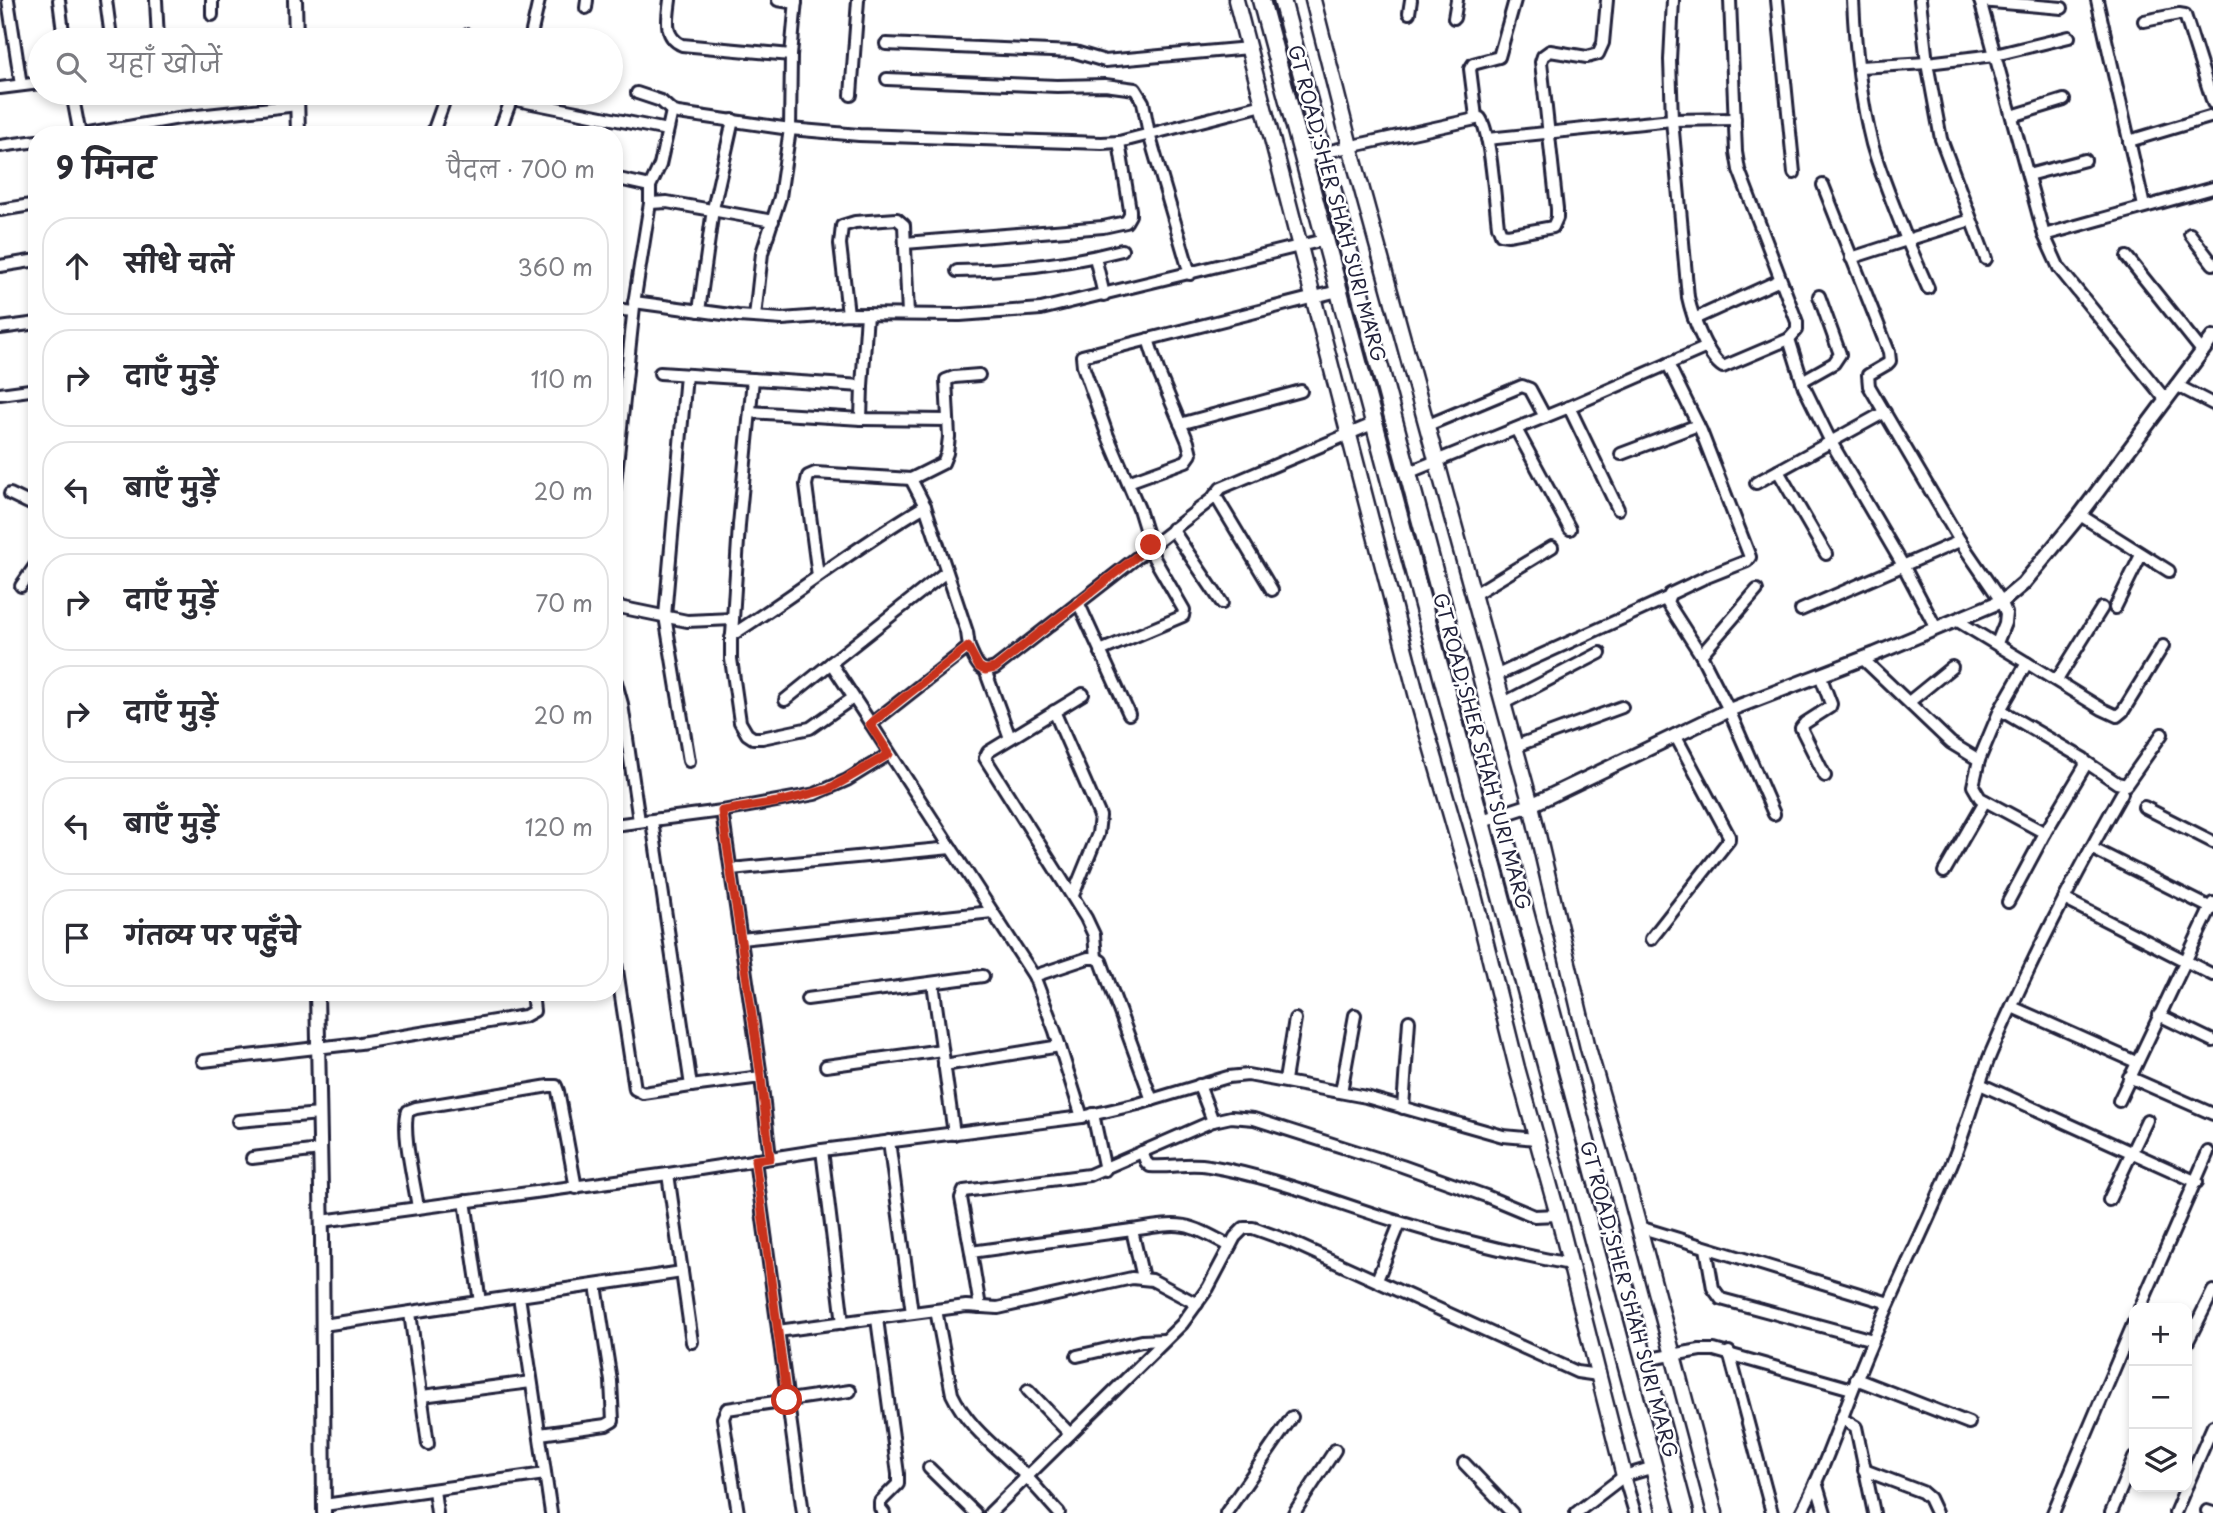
<!DOCTYPE html>
<html lang="hi">
<head>
<meta charset="utf-8">
<style>
  body { margin:0; font-family:"Playpen Sans","Playpen Sans Deva",sans-serif; background:#f2f2f3; color:#2b2b33 }
  .controls { position:absolute; right:21px; bottom:21px; display:grid; overflow:hidden; border-radius:14px; box-shadow:0 4px 10px #0003 }
  .controls button { width:63px; height:63px; display:grid; place-items:center; padding:0; border:0; border-bottom:2px solid #e1e1e2; background:#fff; color:#2b2b33; font:35px sans-serif }
  .stop { position:absolute; width:21px; height:21px; margin:-16px; border:5px solid #c8321e; border-radius:50%; background:#fff }
  .stop.end { background:#c8321e; border-color:#fff; box-shadow:0 2px 7px #0008 }
  .list { margin:0; padding:0; list-style:none }
  h2 { display:flex; justify-content:space-between; align-items:center; height:91px; margin:0; padding:0 28px; font-size:30px }
  h2 small { font-size:23px; font-weight:400; color:#7c7c81 }
  .list li { display:grid; grid-template-columns:46px 1fr auto; gap:21px; align-items:center; box-sizing:border-box; height:98px; margin:0 14px 14px; padding:0 14px; border:2px solid #e1e1e2; border-radius:28px }
  .list b { display:block; font-size:26px; white-space:nowrap }
  .list em { font-size:23px; font-style:normal; color:#7c7c81 }
  .icon { flex:none; width:38px; height:38px; fill:none; stroke:currentColor; stroke-width:2; stroke-linecap:round; stroke-linejoin:round }
  .map { position:relative; flex:none; width:2213px; height:1513px; overflow:hidden }
  .search { position:absolute; background:#fff; box-shadow:0 4px 10px #0003; left:28px; top:28px; width:595px; height:77px; display:flex; align-items:center; gap:18px; box-sizing:border-box; padding:0 24px; border-radius:38px; color:#7c7c81; font-size:26px }
  .panel { position:absolute; background:#fff; box-shadow:0 4px 10px #0003; left:28px; top:126px; width:595px; height:875px; border-radius:28px }
  .map>svg:first-child { display:block }
  .lines { fill:none; stroke-linecap:round; stroke-linejoin:round }
  .minor-casing { stroke:#22223b; stroke-width:16 }
  .tertiary-casing { stroke:#22223b; stroke-width:18 }
  .secondary-casing { stroke:#22223b; stroke-width:19 }
  .primary-casing { stroke:#22223b; stroke-width:21 }
  .minor { stroke:#fff; stroke-width:10 }
  .tertiary { stroke:#fff; stroke-width:12 }
  .secondary { stroke:#fff; stroke-width:14 }
  .primary { stroke:#fff; stroke-width:16 }
  .route { stroke:#c8321e; stroke-width:9 }
  .labels { text-anchor:middle; dominant-baseline:central; stroke-width:5; stroke-linejoin:round; paint-order:stroke }
  .street-label { font-size:19px; fill:#22223b; stroke:#fff }
</style>
</head>
<body>
<div class="map">
<svg width="2213" height="1513" viewBox="0 0 2213 1513">
  <rect width="100%" height="100%" fill="#fff"/>
  <filter id="ink" filterUnits="userSpaceOnUse"><feTurbulence type="fractalNoise" baseFrequency=".0143" numOctaves="2"/><feDisplacementMap in="SourceGraphic" scale="14" xChannelSelector="R" yChannelSelector="G"/><feConvolveMatrix kernelMatrix="1 2 1 2 8 2 1 2 1" color-interpolation-filters="sRGB"/></filter>
  <g filter="url(#ink)">
    <g class="lines">
      <defs>
        <g id="minor">
          <polyline points="8,0 21,85"/>
          <polyline points="59,0 64,40"/>
          <polyline points="106,0 111,37"/>
          <polyline points="156,0 158,40"/>
          <polyline points="212,0 212,15"/>
          <path d="M670,0c-2,17 -7,37 12,45l109,10"/>
          <polyline points="778,0 796,3"/>
          <path d="M1673,0l-3,60 2,60 16,177c4,19 19,60 35,70l66,-28 8,-9v-8l-58,-152 -3,-18 -6,-152"/>
          <polyline points="1777,0 1794,173"/>
          <path d="M1853,0c2,44 8,101 19,144 9,32 23,64 35,96l64,-20"/>
          <polyline points="1920,0 1927,63 1941,139 1986,259"/>
          <polyline points="1980,0 2044,235 2059,268 2165,399"/>
          <polyline points="2097,0 2144,206"/>
          <polyline points="1980,1 2062,8"/>
          <polyline points="586,8 587,0"/>
          <polyline points="1409,13 1411,0"/>
          <polyline points="1454,18 1457,0"/>
          <polyline points="2144,21 2179,14 2185,15 2213,103"/>
          <polyline points="465,40 467,35"/>
          <polyline points="530,40 539,0"/>
          <polyline points="886,44 1075,52 1105,61 1249,48"/>
          <polyline points="1860,67 1927,63 1995,55 2069,37"/>
          <polyline points="887,79 1057,86 1105,85 1135,89 1143,102 1149,134 1190,274"/>
          <polyline points="0,88 40,83"/>
          <polyline points="72,93 80,135"/>
          <polyline points="637,93 661,101 672,111 678,113 790,129 791,55 796,0"/>
          <polyline points="851,95 858,0"/>
          <polyline points="512,99 667,130"/>
          <polyline points="2012,116 2064,100"/>
          <polyline points="1476,117 1470,69 1473,64 1499,57 1515,0"/>
          <polyline points="83,135 179,118 298,105"/>
          <polyline points="432,135 447,93"/>
          <polyline points="498,135 513,95"/>
          <polyline points="1487,139 1672,120 1735,119"/>
          <polyline points="2129,141 2213,116"/>
          <polyline points="0,146 37,141"/>
          <path d="M1303,157l177,-39c11,14 15,86 18,108l3,8 7,1 45,-8 4,-9v-9l-16,-147 2,-6 7,-5 37,6 11,-3 5,-11 4,-43"/>
          <polyline points="2028,175 2085,160"/>
          <polyline points="614,178 650,186"/>
          <polyline points="1823,185 1889,352 1890,361 1887,364 1868,375 1869,386 1960,541 2001,601 2006,613 2005,623 1997,643"/>
          <polyline points="650,203 667,202 773,221"/>
          <polyline points="0,210 37,204"/>
          <polyline points="2190,234 2213,264"/>
          <polyline points="2044,235 2213,188"/>
          <polyline points="905,243 1103,227 1126,222 1130,215 1130,210 1119,142"/>
          <polyline points="1095,257 1104,295"/>
          <polyline points="2127,257 2202,351"/>
          <polyline points="1851,258 1907,240 1928,288"/>
          <polyline points="0,266 37,260"/>
          <path d="M957,271c55,-1 112,-7 165,-21"/>
          <polyline points="634,302 738,316 782,319 848,314 960,315 1041,309 1324,240"/>
          <polyline points="614,309 633,311"/>
          <polyline points="699,311 713,209 733,120"/>
          <polyline points="848,314 840,244 842,226 855,222 897,219 904,225 908,314"/>
          <polyline points="755,317 762,253 780,197 790,129 859,135 1102,143 1119,142 1263,105"/>
          <polyline points="1694,319 1780,280"/>
          <polyline points="0,328 37,323"/>
          <polyline points="1789,339 1804,387 1831,442 1904,567 1936,628"/>
          <polyline points="1668,364 1701,431 1750,557 1747,561 1704,578 1670,594 1667,602 1701,655 1729,710 1774,814"/>
          <polyline points="660,373 862,386 867,314"/>
          <polyline points="686,375 665,616 689,761"/>
          <polyline points="1802,381 1834,363 1840,354 1819,296"/>
          <polyline points="2176,385 2213,404"/>
          <polyline points="0,394 37,389"/>
          <polyline points="1569,407 1618,509"/>
          <polyline points="750,412 861,419 948,420"/>
          <polyline points="861,419 862,386"/>
          <polyline points="1180,424 1301,391"/>
          <polyline points="1428,425 1522,386 1530,389 1545,417"/>
          <polyline points="1516,429 1570,529"/>
          <polyline points="1621,454 1698,425"/>
          <polyline points="1778,471 1826,554"/>
          <polyline points="1407,473 1569,407 1707,347"/>
          <polyline points="1128,482 1186,461 1191,454 1188,442 1159,373 1148,339"/>
          <polyline points="1756,483 1885,412"/>
          <polyline points="614,492 635,297 650,203 650,186 660,165 672,111"/>
          <polyline points="10,494 37,507"/>
          <polyline points="1215,495 1272,590"/>
          <polyline points="2080,515 2169,571"/>
          <polyline points="1172,529 1222,603"/>
          <polyline points="818,576 806,485 808,476 815,473 911,479 943,463 947,453 949,437 946,380 954,377 979,375"/>
          <polyline points="21,586 37,563"/>
          <polyline points="1473,595 1552,547"/>
          <polyline points="1078,602 1129,714"/>
          <polyline points="614,606 687,621 733,619"/>
          <polyline points="2115,608 2141,555"/>
          <polyline points="1801,610 1960,541"/>
          <polyline points="732,635 739,525 753,379"/>
          <path d="M969,647c6,12 9,28 26,21l217,-169 9,-11 154,-65"/>
          <polyline points="1100,651 1183,616 1184,610 1154,558 1139,509 1107,434 1083,366 1082,356 1338,291"/>
          <polyline points="1701,655 1757,590"/>
          <polyline points="1863,659 1951,743 1979,760 2000,710 2027,663 1956,620"/>
          <polyline points="831,663 946,572"/>
          <polyline points="2027,663 2102,709 2117,716 2123,711 2163,646"/>
          <polyline points="985,670 1010,738"/>
          <polyline points="614,675 622,704 639,821"/>
          <polyline points="1820,675 1831,704 1830,707 1805,723 1801,728 1825,776"/>
          <polyline points="1495,676 1667,598"/>
          <polyline points="2057,680 2102,608"/>
          <polyline points="1083,694 988,752 985,758 1086,918 1094,935 1096,958"/>
          <path d="M853,698l-43,30 -48,10h-9l-6,-4 -7,-12 -9,-63v-21l1,-3c66,-42 126,-90 193,-129"/>
          <polyline points="785,700 831,663 871,724"/>
          <polyline points="1909,702 1952,667"/>
          <polyline points="1502,704 1600,653"/>
          <polyline points="1054,711 1100,816 1098,834 1073,895"/>
          <polyline points="1513,747 1622,707"/>
          <polyline points="1979,760 1973,786 1980,798 2045,833 2085,766 2084,759 2000,710"/>
          <polyline points="2086,762 2117,783 2126,785 2162,734"/>
          <polyline points="2144,807 2213,842"/>
          <polyline points="722,811 815,794 847,780 889,754"/>
          <polyline points="652,821 691,1086 761,1077"/>
          <polyline points="614,825 722,811 761,1077 770,1158"/>
          <polyline points="951,848 1034,976 1055,1031 1082,1117 1138,1104 1228,1077 1248,1075 1366,1097 1503,1136 1537,1139"/>
          <polyline points="2091,848 2213,909"/>
          <polyline points="731,869 951,848 871,724 969,647 967,632 925,506 911,479"/>
          <polyline points="1944,872 1985,801"/>
          <polyline points="2064,899 2213,975"/>
          <polyline points="2008,902 2045,833"/>
          <polyline points="741,939 992,912"/>
          <polyline points="1651,939 1729,840 1729,836 1675,735"/>
          <polyline points="614,950 635,1089 643,1093 691,1086"/>
          <polyline points="1034,976 1088,958 1096,958 1101,961 1152,1100"/>
          <polyline points="933,983 954,1134"/>
          <polyline points="807,999 983,976"/>
          <polyline points="2012,1007 2136,1062"/>
          <polyline points="2159,1015 2213,1041"/>
          <polyline points="203,1061 360,1043 525,1016 534,1011 532,992"/>
          <polyline points="944,1065 1060,1046"/>
          <polyline points="826,1066 942,1050"/>
          <polyline points="2129,1077 2213,1114"/>
          <polyline points="1285,1080 1295,1019"/>
          <polyline points="1980,1084 2197,1182"/>
          <polyline points="1199,1085 1213,1121"/>
          <polyline points="1341,1092 1355,1015"/>
          <polyline points="2119,1101 2213,903"/>
          <polyline points="1403,1108 1409,1021"/>
          <polyline points="1093,1114 1105,1170"/>
          <polyline points="238,1121 320,1114"/>
          <polyline points="889,1141 912,1313"/>
          <polyline points="822,1150 843,1323"/>
          <path d="M1142,1152l4,10 4,4c20,2 39,-4 59,0 65,11 127,37 190,56 56,17 113,31 171,42"/>
          <polyline points="252,1158 320,1150"/>
          <polyline points="755,1160 803,1513"/>
          <polyline points="2109,1200 2147,1120"/>
          <polyline points="465,1201 480,1302"/>
          <path d="M418,1208c-3,-23 -17,-77 -10,-97l8,-3 133,-22h7l2,5 18,97"/>
          <polyline points="322,1221 668,1174"/>
          <polyline points="1639,1227 1889,1303"/>
          <path d="M1132,1230c51,-8 52,-9 98,16"/>
          <polyline points="1706,1248 1713,1288 1721,1299 1873,1340"/>
          <polyline points="971,1252 961,1198 964,1191 1089,1175 1213,1121 1231,1117 1254,1119 1402,1166 1486,1196 1534,1216 1558,1215"/>
          <polyline points="1377,1280 1400,1223"/>
          <polyline points="980,1307 971,1252 1132,1230 1143,1278"/>
          <polyline points="2140,1308 2208,1152"/>
          <path d="M936,1310l16,84c16,34 48,56 74,82 11,12 22,25 33,37"/>
          <polyline points="410,1313 428,1444"/>
          <polyline points="877,1319 898,1474 898,1484 880,1502 880,1508 884,1513"/>
          <polyline points="323,1325 519,1296"/>
          <polyline points="778,1331 966,1306 998,1308 1132,1278 1152,1280 1197,1304"/>
          <polyline points="692,1342 668,1174 822,1150 1082,1117"/>
          <polyline points="2187,1343 2213,1291"/>
          <polyline points="1729,1352 1772,1513"/>
          <polyline points="1077,1356 1142,1341 1164,1340"/>
          <polyline points="1644,1360 1700,1350 1714,1350 1852,1389"/>
          <polyline points="1856,1379 1969,1423"/>
          <polyline points="1028,1390 1070,1434"/>
          <polyline points="422,1396 531,1382"/>
          <polyline points="1841,1418 1856,1427 1874,1513"/>
          <polyline points="540,1434 606,1425 613,1421 611,1381 596,1285"/>
          <polyline points="1464,1463 1512,1513"/>
          <polyline points="929,1468 975,1513"/>
          <polyline points="1864,1470 1922,1492 1929,1498 1936,1513"/>
          <polyline points="1624,1476 1635,1513"/>
          <polyline points="1816,1482 1825,1513"/>
          <polyline points="2187,1485 2213,1426"/>
          <polyline points="434,1490 437,1513"/>
          <polyline points="324,1505 545,1474"/>
          <polyline points="2207,1511 2213,1513"/>
          <polyline points="551,1513 519,1296 682,1272"/>
          <polyline points="738,1513 723,1418 727,1409 850,1391"/>
          <polyline points="990,1513 1182,1324 1208,1288 1235,1237 1244,1228 1253,1228 1289,1241 1577,1372 1598,1375"/>
          <polyline points="1226,1513 1292,1417"/>
          <polyline points="1294,1513 1335,1450"/>
          <polyline points="1576,1513 1624,1476 1654,1467"/>
          <path d="M1801,1513c28,-53 45,-111 69,-166 26,-62 57,-122 82,-184 15,-36 24,-74 39,-110 38,-89 83,-176 131,-260"/>
          <polyline points="2053,1513 2134,1322"/>
          <polyline points="2111,1513 2134,1458"/>
          <polyline points="2175,1513 2186,1487"/>
        </g>
        <g id="tertiary">
          <polyline points="295,0 296,40"/>
          <polyline points="297,93 298,135"/>
          <polyline points="1479,822 1531,805 1729,710 1875,654 2004,600 2023,584 2080,515 2213,337"/>
          <polyline points="317,992 322,1238 324,1513"/>
        </g>
        <g id="secondary">
          <polyline points="1236,0 1418,701 1474,895 1517,1068 1558,1215 1624,1476"/>
          <polyline points="1313,0 1350,146 1531,805 1588,1048 1628,1186 1715,1513"/>
        </g>
        <g id="primary">
          <polyline points="1261,0 1666,1513"/>
          <polyline points="1282,0 1685,1513"/>
        </g>
      </defs>
      <!-- minor casing -->
      <use href="#minor" class="minor-casing"/>
      <!-- tertiary casing -->
      <use href="#tertiary" class="tertiary-casing"/>
      <!-- secondary casing -->
      <use href="#secondary" class="secondary-casing"/>
      <!-- primary casing -->
      <use href="#primary" class="primary-casing"/>
      <!-- minor -->
      <use href="#minor" class="minor"/>
      <!-- tertiary -->
      <use href="#tertiary" class="tertiary"/>
      <!-- secondary -->
      <use href="#secondary" class="secondary"/>
      <!-- primary -->
      <use href="#primary" class="primary"/>
    </g>
  </g>
  <g class="lines" filter="url(#ink)">
    <!-- route -->
    <polyline class="route" points="787,1400 755,1160 770,1158 761,1077 722,811 783,801 829,789 889,754 870,724 968,647 979,667 985,670 995,668 1151,545"/>
  </g>
  <g class="labels">
    <!-- street labels -->
    <g class="street-label">
      <text transform="translate(1338 203) rotate(75)">GT ROAD;SHER SHAH SURI MARG</text>
      <text transform="translate(1483 751) rotate(75)">GT ROAD;SHER SHAH SURI MARG</text>
      <text transform="translate(1630 1299) rotate(75)">GT ROAD;SHER SHAH SURI MARG</text>
    </g>
  </g>
</svg>
<div class="controls">
<button>+</button>
<button>−</button>
<button><svg class="icon" aria-label="layers" viewBox="0 0 24 24"><path d="M12 4l9 5-9 5-9-5zM3 14l9 5 9-5"/></svg></button>
</div>
<div class="stop" style="left:787px;top:1400px"></div>
<div class="stop end" style="left:1151px;top:545px"></div>
<div class="search"><svg class="icon" aria-label="search" viewBox="0 0 24 24"><circle cx="10" cy="10" r="6"/><path d="M15 15l6 6"/></svg>यहाँ खोजें</div>
<section class="panel">
<h2>9 मिनट<small>पैदल · 700 m</small></h2>
<ul class="list">
<li><svg class="icon" aria-label="ahead" viewBox="0 0 24 24"><path d="M12 20V5M6 11l6-6 6 6"/></svg><div><b>सीधे चलें</b></div><em>360 m</em></li>
<li><svg class="icon" aria-label="right" viewBox="0 0 24 24"><path d="M7 20v-9h11M14 6l5 5-5 5"/></svg><div><b>दाएँ मुड़ें</b></div><em>110 m</em></li>
<li><svg class="icon" aria-label="left" viewBox="0 0 24 24"><path d="M17 20v-9H6M10 6l-5 5 5 5"/></svg><div><b>बाएँ मुड़ें</b></div><em>20 m</em></li>
<li><svg class="icon" aria-label="right" viewBox="0 0 24 24"><path d="M7 20v-9h11M14 6l5 5-5 5"/></svg><div><b>दाएँ मुड़ें</b></div><em>70 m</em></li>
<li><svg class="icon" aria-label="right" viewBox="0 0 24 24"><path d="M7 20v-9h11M14 6l5 5-5 5"/></svg><div><b>दाएँ मुड़ें</b></div><em>20 m</em></li>
<li><svg class="icon" aria-label="left" viewBox="0 0 24 24"><path d="M17 20v-9H6M10 6l-5 5 5 5"/></svg><div><b>बाएँ मुड़ें</b></div><em>120 m</em></li>
<li><svg class="icon" aria-label="arrive" viewBox="0 0 24 24"><path d="M6 21V4h12l-3 4 3 4H6"/></svg><div><b>गंतव्य पर पहुँचे</b></div></li>
</ul>
</section>
</div>
</body>
</html>
